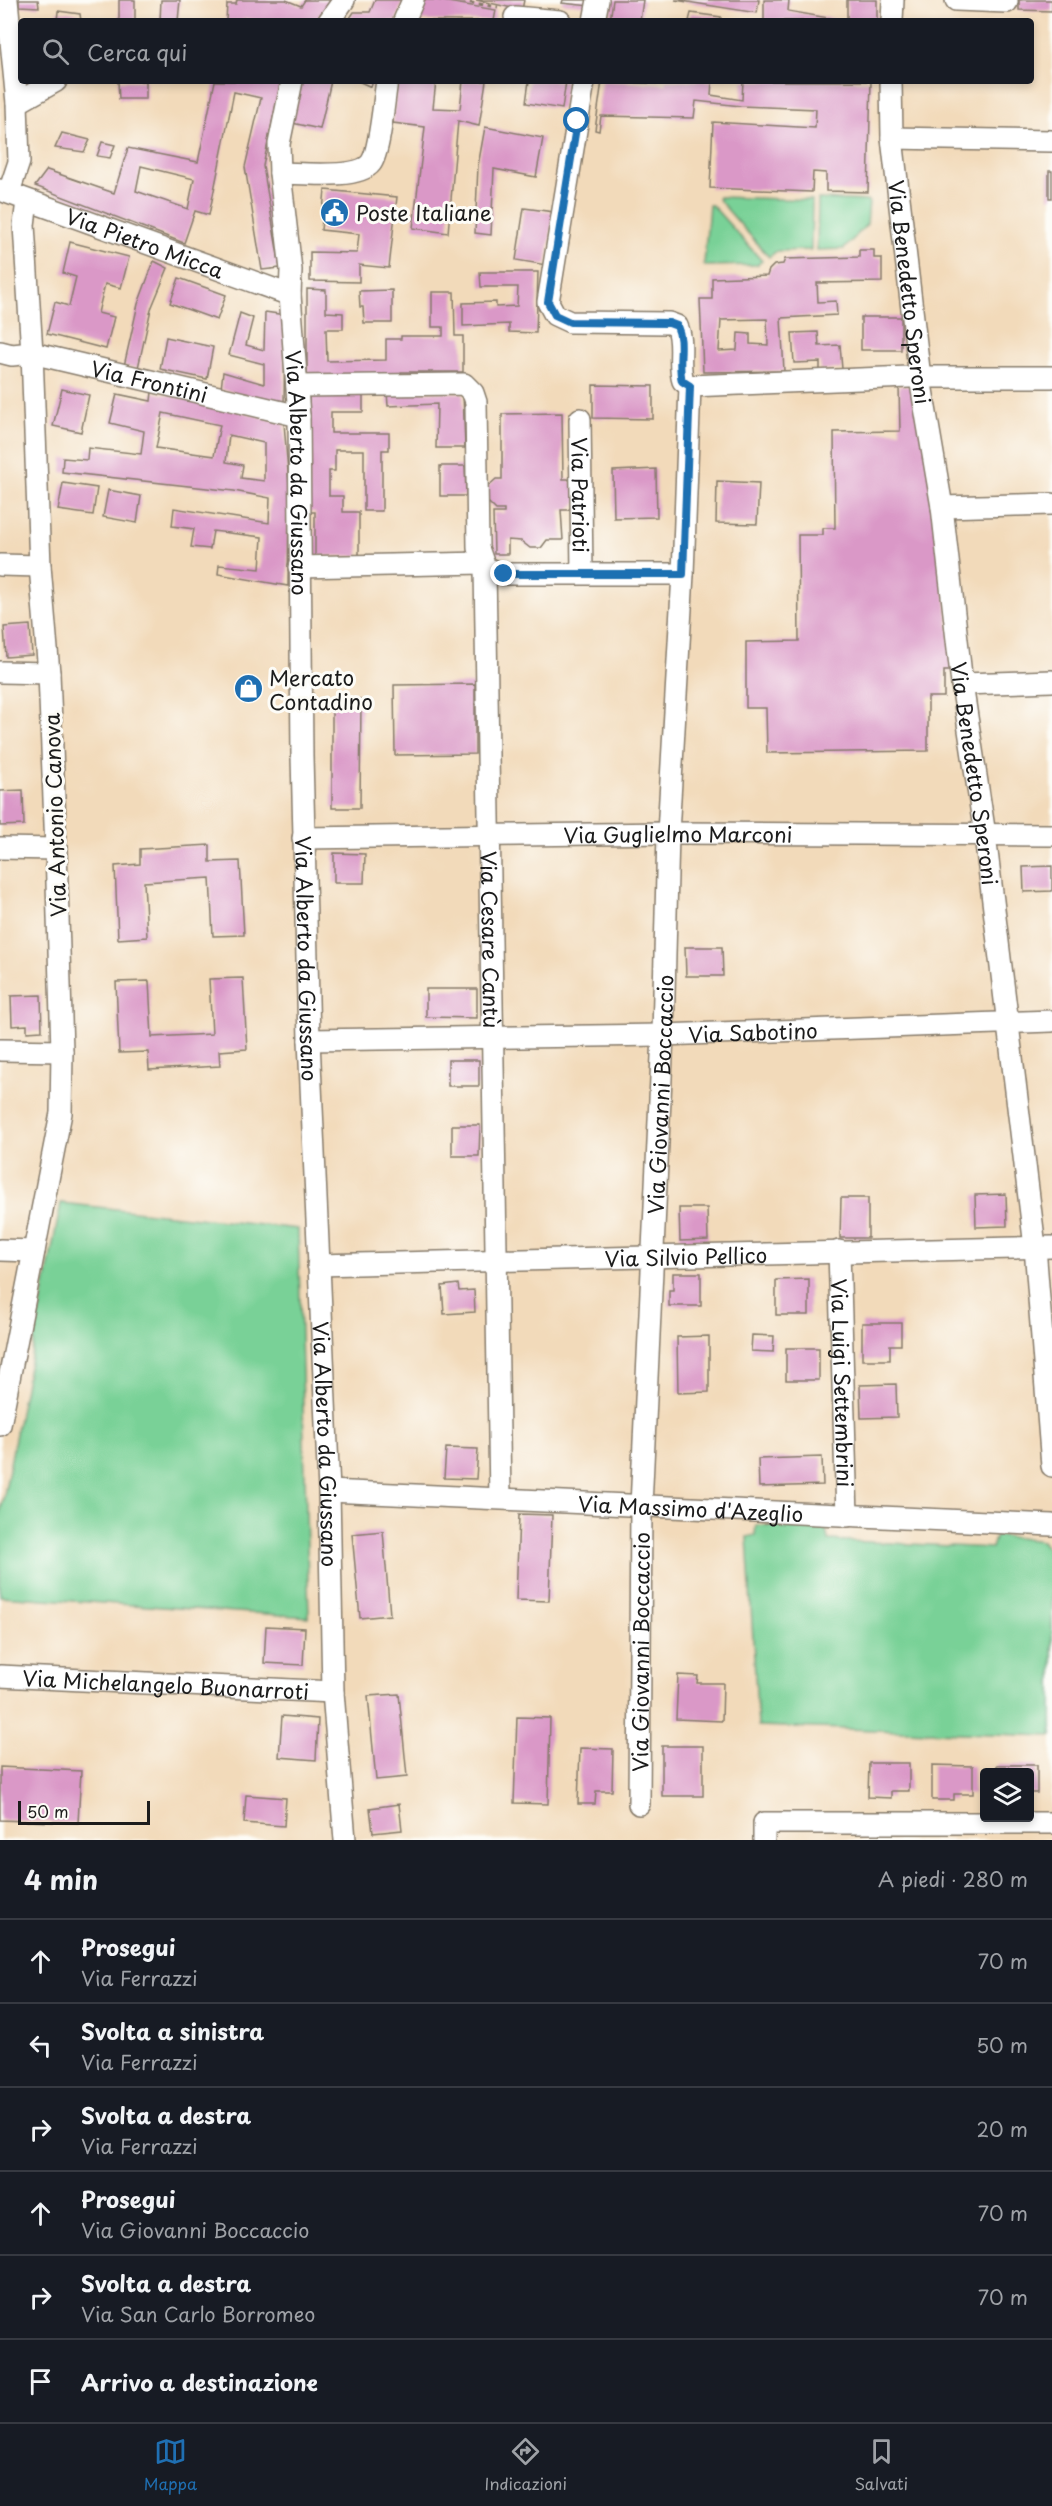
<!DOCTYPE html>
<html lang="it">
<head>
<meta charset="utf-8">
<style>
  body { margin:0; font-family:"Playpen Sans",sans-serif; background:#20242c; color:#f1f3f6 }
  .controls { position:absolute; right:18px; bottom:18px; display:grid; overflow:hidden; border-radius:6px; box-shadow:0 3px 9px #0003 }
  .controls button { width:54px; height:54px; display:grid; place-items:center; padding:0; border:0; border-bottom:2px solid #363941; background:#171b24; color:#f1f3f6; font:30px sans-serif }
  .scale { position:absolute; left:18px; bottom:15px; width:132px; box-sizing:border-box; padding-left:6px; border:3px solid #1c1c1c; border-top:0; font-size:16px; line-height:21px; white-space:nowrap; color:#1c1c1c; -webkit-text-stroke:4px #fdfcf7; paint-order:stroke }
  .stop { position:absolute; width:18px; height:18px; margin:-14px; border:4px solid #1f6fb2; border-radius:50%; background:#fff }
  .stop.end { background:#1f6fb2; border-color:#fff; box-shadow:0 2px 6px #0008 }
  .list { margin:0; padding:0; list-style:none }
  h2 { display:flex; justify-content:space-between; align-items:center; height:78px; margin:0; padding:0 24px; font-size:26px }
  h2 small { font-size:20px; font-weight:400; color:#9ea1a6 }
  .list li { display:grid; grid-template-columns:39px 1fr auto; gap:18px; align-items:center; box-sizing:border-box; height:84px; padding:0 24px; border-top:2px solid #363941 }
  .list b { display:block; font-size:22px; white-space:nowrap }
  .list p { margin:0; font-size:20px; white-space:nowrap; color:#9ea1a6 }
  .list em { font-size:20px; font-style:normal; color:#9ea1a6 }
  .icon { flex:none; width:33px; height:33px; fill:none; stroke:currentColor; stroke-width:2; stroke-linecap:round; stroke-linejoin:round }
  .map { position:relative; flex:none; width:1052px; height:1840px; overflow:hidden }
  .search { position:absolute; background:#171b24; box-shadow:0 3px 9px #0003; left:18px; right:18px; top:18px; height:66px; display:flex; align-items:center; gap:15px; box-sizing:border-box; padding:0 21px; border-radius:6px; color:#9ea1a6; font-size:22px }
  .sheet { height:582px; background:#171b24 }
  nav { display:flex; justify-content:space-around; align-items:center; box-sizing:border-box; height:84px; border-top:2px solid #363941; background:#171b24; font-size:16px; color:#9ea1a6 }
  nav a { display:grid; justify-items:center; gap:3px }
  nav .on { color:#1f6fb2 }
  .map>svg:first-child { display:block }
  .green { fill:#79d197; stroke:#4a765a; stroke-width:1.5 }
  .building { fill:#da98c7; fill-rule:evenodd }
  .lines { fill:none; stroke-linecap:round; stroke-linejoin:round }
  .minor-casing { stroke:#877b6b; stroke-width:24 }
  .path { stroke:#877b6b; stroke-width:3; stroke-dasharray:4.5 4.5; stroke-linecap:butt }
  .minor { stroke:#fff; stroke-width:21 }
  .route { stroke:#1f6fb2; stroke-width:8 }
  .labels { text-anchor:middle; dominant-baseline:central; stroke-width:6; stroke-linejoin:round; paint-order:stroke }
  .poi-label { font-size:21px; fill:#1c1c1c; stroke:#fdfcf7; text-anchor:start }
  .street-label { font-size:21px; fill:#1c1c1c; stroke:#fdfcf7 }
</style>
</head>
<body>
<div class="map">
<svg width="1052" height="1840" viewBox="0 0 1052 1840">
  <rect width="100%" height="100%" fill="#fdfcf7"/>
  <filter id="ink" filterUnits="userSpaceOnUse"><feTurbulence type="fractalNoise" baseFrequency=".0167" numOctaves="2"/><feDisplacementMap in="SourceGraphic" scale="12" xChannelSelector="R" yChannelSelector="G"/><feConvolveMatrix kernelMatrix="1 2 1 2 8 2 1 2 1" color-interpolation-filters="sRGB"/></filter>
  <filter id="wash" filterUnits="userSpaceOnUse"><feTurbulence type="fractalNoise" baseFrequency=".008" numOctaves="4" result="noise"/><feDisplacementMap in="SourceGraphic" scale="24" xChannelSelector="R" yChannelSelector="G"/><feGaussianBlur stdDeviation="1.35" result="paint"/><feColorMatrix in="noise" values="0 0 0 0 0 0 0 0 0 0 0 0 0 0 0 0 0 1.4 0 .05"/><feComposite in="paint" operator="in"/></filter>
  <g filter="url(#wash)">
    <rect width="100%" height="100%" fill="#f2daba"/>
    <!-- green -->
    <g class="green">
      <polygon points="719,197 812,200 811,250 777,251 769,257 718,199"/>
      <polygon points="818,199 869,201 867,224 844,249 817,250"/>
      <polygon points="709,205 712,205 762,261 757,265 707,266 704,264"/>
      <polygon points="61,1203 298,1229 309,1617 0,1596 0,1515"/>
      <polygon points="756,1525 826,1527 828,1540 992,1548 996,1535 1042,1541 1052,1555 1052,1736 758,1726 747,1537 755,1535"/>
    </g>
    <g id="blocks">
      <!-- building -->
      <g class="building">
        <polygon points="19,0 38,0 39,7 19,6"/>
        <rect x="119" y="0" width="16" height="21"/>
        <polygon points="161,0 180,0 178,21 160,21"/>
        <polygon points="237,0 286,0 301,6 305,0 332,0 315,21 257,21 244,18 243,21 226,21 227,4 236,4"/>
        <polygon points="375,0 403,0 396,21 348,21 354,12 370,12"/>
        <polygon points="418,0 436,0 496,10 494,21 412,21"/>
        <polygon points="476,0 524,0 522,10"/>
        <polygon points="563,0 591,0 590,6 562,3"/>
        <polygon points="613,0 643,0 640,21 610,21"/>
        <polygon points="675,0 759,0 757,13"/>
        <polygon points="764,0 789,0 788,11 845,21 764,21"/>
        <rect x="847" y="0" width="30" height="21"/>
        <polygon points="1019,0 1052,0 1052,11 1019,10"/>
        <polygon points="58,11 80,14 81,21 57,21"/>
        <polygon points="691,13 721,17 720,21 689,21"/>
        <polygon points="118,81 146,81 146,99 119,99"/>
        <path d="M215,81h66l-18,85 17,102 -18,2 -17,-103 16,-69 -27,-6 -25,123 -14,-4 -11,32 -149,-57 12,-16 67,23 14,-45 70,14zM141,166l53,13 -6,30 -52,-18z"/>
        <polygon points="302,81 331,81 320,129 292,123"/>
        <polygon points="358,81 373,81 371,87"/>
        <polygon points="396,81 436,81 433,108 460,109 463,81 486,81 479,126 458,121 448,233 413,228 425,127 393,123"/>
        <polygon points="529,81 566,81 562,109 526,103"/>
        <polygon points="602,81 666,84 666,81 712,81 711,95 742,100 743,81 871,81 868,192 826,191 826,173 813,172 812,192 710,188 713,122 815,128 816,109 741,106 696,101 694,118 601,116 599,131 595,130"/>
        <polygon points="485,127 543,138 536,177 494,169 491,235 475,233 478,166"/>
        <polygon points="62,133 90,140 84,152 55,148"/>
        <polygon points="102,142 115,145 110,158 97,156"/>
        <rect x="1049" y="171" width="3" height="27"/>
        <polygon points="325,190 397,197 389,268 359,265 359,282 310,281 310,252 357,253 359,234 321,230"/>
        <polygon points="524,208 554,212 546,265 516,260"/>
        <polygon points="70,242 129,257 121,288 105,284 98,313 114,317 106,349 47,334 55,302 69,306 76,277 63,273"/>
        <path d="M859,250h15v8h8v24l-65,1 1,19 18,-1 1,14 -56,3 3,53 -81,1 -3,-73h12v-21l55,-2 2,-6 5,-5 9,-1 2,-5 74,-2zM767,319l1,26 -18,-1v-10l-12,-1 -1,17 -18,1 2,-31z"/>
        <polygon points="154,261 168,268 151,309 138,368 124,366 138,304"/>
        <polygon points="480,272 538,272 536,333 509,332 509,324 463,326 463,303 496,302 496,307 517,306 518,287 481,287"/>
        <polygon points="179,278 226,295 217,320 170,303"/>
        <polygon points="307,289 326,290 326,312 343,313 343,329 326,329 327,361 386,360 386,339 401,339 401,336 443,336 443,327 432,327 432,292 454,292 455,336 463,336 463,372 401,372 401,379 307,380"/>
        <polygon points="392,290 392,323 364,323 363,307 360,307 359,291"/>
        <polygon points="265,312 285,315 284,406 221,389 223,372 264,384 264,364 229,355 240,313 253,318 246,345 264,350"/>
        <rect x="861" y="317" width="40" height="33"/>
        <polygon points="818,332 819,346 840,345 842,369 820,370 820,362 794,363 792,333"/>
        <polygon points="166,337 213,347 207,379 160,369"/>
        <polygon points="593,385 653,386 653,419 593,418"/>
        <polygon points="899,386 908,386 921,396 954,671 944,671 944,697 928,697 928,751 767,753 766,708 746,708 746,642 799,641 798,535 823,535 823,528 835,528 834,432 900,431"/>
        <polygon points="62,389 89,395 81,432 53,426"/>
        <polygon points="387,391 463,393 465,448 436,448 437,404 388,406"/>
        <path d="M152,392l64,13 68,18 5,62 -1,101 -70,-12 1,-9 41,4 2,-32 -49,-6 -3,18 -19,-2 3,-18 -22,-3 2,-18 95,15 1,-25 -36,-7 -172,-19 1,-14 24,2 1,-12 53,6 3,-23 -34,-8 7,-29 34,7zM163,413l57,12 -6,31 -58,-8zM229,435l35,8v38l-23,-3 2,-13 -17,-3z"/>
        <polygon points="309,392 363,392 363,412 331,412 331,433 389,433 389,450 382,450 382,511 364,511 364,450 335,450 335,471 329,471 329,496 343,496 343,512 359,512 359,556 315,556 315,512 309,512"/>
        <polygon points="562,413 563,479 568,479 578,488 578,501 568,510 561,510 563,540 547,540 541,548 530,548 521,541 508,540 508,554 494,554 493,513 504,513 504,510 496,510 486,500 486,488 496,479 502,479 502,414"/>
        <polygon points="440,466 465,466 466,496 440,496"/>
        <polygon points="656,469 657,517 614,518 613,471"/>
        <polygon points="717,481 759,483 757,524 716,523"/>
        <polygon points="63,483 97,488 93,515 58,510"/>
        <polygon points="108,490 141,496 137,523 103,517"/>
        <polygon points="30,625 32,655 6,657 4,627"/>
        <polygon points="475,684 475,754 395,755 394,685"/>
        <polygon points="332,699 361,699 360,808 332,808"/>
        <polygon points="23,790 24,825 0,826 0,791"/>
        <polygon points="210,845 210,862 240,861 244,935 213,936 210,878 144,882 147,937 118,939 115,866 140,864 140,849"/>
        <polygon points="334,853 365,854 364,883 334,883"/>
        <polygon points="1052,866 1052,891 1024,892 1023,867"/>
        <polygon points="685,947 722,947 723,976 686,976"/>
        <polygon points="243,978 247,1049 219,1051 220,1066 149,1070 148,1052 119,1053 116,982 149,981 152,1037 212,1034 209,979"/>
        <polygon points="426,989 477,989 477,1018 426,1017"/>
        <polygon points="41,995 42,1031 27,1032 27,1025 12,1026 11,996"/>
        <rect x="448" y="1060" width="31" height="26"/>
        <polygon points="452,1125 480,1125 479,1156 452,1156"/>
        <polygon points="1006,1194 1007,1226 976,1227 975,1195"/>
        <polygon points="841,1198 868,1198 868,1238 840,1238"/>
        <polygon points="679,1208 707,1208 708,1240 680,1241"/>
        <polygon points="673,1273 701,1273 701,1306 669,1306 669,1290 673,1290"/>
        <polygon points="809,1279 809,1315 776,1315 776,1280"/>
        <polygon points="458,1284 459,1291 474,1290 475,1312 444,1314 442,1286"/>
        <polygon points="862,1323 901,1323 901,1345 890,1345 890,1360 862,1360"/>
        <polygon points="752,1335 774,1336 773,1352 751,1351"/>
        <polygon points="709,1336 709,1392 678,1393 677,1337"/>
        <rect x="786" y="1348" width="33" height="32"/>
        <polygon points="896,1384 897,1417 861,1418 860,1385"/>
        <polygon points="446,1448 478,1449 476,1479 444,1478"/>
        <polygon points="822,1457 823,1485 759,1487 758,1459"/>
        <polygon points="519,1514 552,1515 549,1601 516,1600"/>
        <polygon points="383,1531 390,1615 360,1618 352,1534"/>
        <polygon points="266,1626 305,1628 303,1665 264,1663"/>
        <polygon points="678,1675 698,1676 697,1683 723,1683 722,1721 676,1719"/>
        <polygon points="399,1694 407,1777 376,1780 368,1696"/>
        <polygon points="282,1716 318,1719 316,1760 279,1757"/>
        <polygon points="517,1717 550,1718 548,1804 514,1803"/>
        <rect x="662" y="1746" width="41" height="50"/>
        <polygon points="580,1748 613,1749 612,1791 596,1791 595,1804 578,1804"/>
        <polygon points="869,1763 909,1763 909,1791 891,1791 891,1798 868,1797"/>
        <polygon points="932,1765 973,1766 973,1794 954,1794 954,1800 932,1800"/>
        <polygon points="997,1765 1037,1765 1037,1793 1030,1793 1030,1772 997,1772"/>
        <polygon points="0,1767 81,1771 78,1823 0,1820"/>
        <polygon points="246,1795 286,1798 284,1826 244,1823"/>
        <polygon points="399,1804 402,1830 373,1833 370,1808"/>
      </g>
    </g>
  </g>
  <g filter="url(#ink)">
    <use href="#blocks" fill-opacity="0" stroke="#877b6b" stroke-width="1.5"/>
    <g class="lines">
      <defs>
        <g id="minor">
          <polyline points="7,0 17,103 19,162 9,192"/>
          <polyline points="956,0 1007,2 1007,0"/>
          <polyline points="515,17 560,21"/>
          <polyline points="329,21 344,0"/>
          <polyline points="404,21 413,0"/>
          <polyline points="594,21 598,0"/>
          <polyline points="892,21 893,0"/>
          <path id="s1" d="M292,81l-13,63 1,29 11,97 -1,25 9,121 3,340 7,284 20,451 4,201 12,148"/>
          <path d="M584,81l-36,221 7,13 15,7 99,1 8,3c8,17 0,37 6,55l7,5"/>
          <path id="s2" d="M891,81l1,57 28,240 22,129 20,177 23,151 50,412 17,219"/>
          <polyline points="17,103 56,81"/>
          <polyline points="892,138 1052,141"/>
          <path d="M280,173c20,0 78,7 91,-10 9,-12 13,-65 16,-82"/>
          <path id="s3" d="M0,190l290,105"/>
          <path id="s4" d="M0,352l12,3 20,-2 267,63"/>
          <path id="s5" d="M297,386l167,-2 9,9 3,9 2,146 7,20 15,930"/>
          <polyline points="690,386 909,377 1052,377"/>
          <path id="s6" d="M580,419l2,154"/>
          <polyline points="942,507 1052,504"/>
          <polyline points="0,565 40,566"/>
          <polyline points="299,567 483,563"/>
          <polyline points="485,568 504,574 683,574"/>
          <polyline points="0,672 49,673"/>
          <polyline points="962,684 1052,681"/>
          <path id="s7" d="M303,838l365,-5 384,2"/>
          <polyline points="0,848 56,849"/>
          <path id="s8" d="M309,1040l354,-5 389,-14"/>
          <polyline points="0,1050 62,1051"/>
          <polyline points="0,1250 34,1251"/>
          <path id="s9" d="M839,1251l8,265"/>
          <path id="s10" d="M318,1265l734,-18"/>
          <polyline points="0,1425 61,1113 62,1051 56,849 49,673 40,566 32,353 24,225 27,201"/>
          <path id="s11" d="M329,1491l723,34"/>
          <path id="s12" d="M0,1676l333,16"/>
          <path id="s13" d="M639,1804l2,-298 22,-471 5,-202 15,-259 7,-188"/>
          <polyline points="764,1840 764,1823 1052,1823"/>
        </g>
      </defs>
      <!-- minor casing -->
      <use href="#minor" class="minor-casing"/>
      <!-- path -->
      <polyline class="path" points="452,0 498,7"/>
      <!-- minor -->
      <use href="#minor" class="minor"/>
    </g>
  </g>
  <g class="lines" filter="url(#ink)">
    <!-- route -->
    <path class="route" d="M504,574h179l7,-188 -8,-5c-5,-18 3,-38 -5,-55l-8,-3 -99,-1 -15,-7 -7,-13 29,-181"/>
  </g>
  <!-- icons -->
  <defs>
    <symbol id="civic-disc" viewBox="-11 -11 22 22"><circle r="9.5" fill="#1f6fb2" stroke="#fdfcf7"/><path d="M-.6-6.5H3V-4.5H.6V-3L4-1V1h2V6H-6V1h2V-1L-.6-3ZM-1.2 2.5V6h2.4V2.5Z" fill="#fff"/></symbol>
    <symbol id="shop-disc" viewBox="-11 -11 22 22"><circle r="9.5" fill="#1f6fb2" stroke="#fdfcf7"/><path d="M-5-2.5h2.3a2.7 3.5 0 0 1 5.4 0H5L5.5 6h-11ZM-1.5-2.5h3a1.5 2.3 0 0 0-3 0Z" fill="#fff"/></symbol>
  </defs>
  <g fill-rule="evenodd">
    <use href="#civic-disc" x="318" y="196" width="33" height="33"/>
    <use href="#shop-disc" x="232" y="672" width="33" height="33"/>
  </g>
  <g class="labels">
    <!-- poi labels -->
    <g class="poi-label">
      <text x="356" y="212">Poste Italiane</text>
      <text x="269" y="677">Mercato<tspan x="269" dy="24">Contadino</tspan></text>
    </g>
    <!-- street labels -->
    <g class="street-label">
      <text stroke="none"><textPath href="#s3" startOffset="154">Via Pietro Micca</textPath></text>
      <text stroke="none"><textPath href="#s2" startOffset="212">Via Benedetto Speroni</textPath></text>
      <text stroke="none"><textPath href="#s4" startOffset="153">Via Frontini</textPath></text>
      <text stroke="none"><textPath href="#s1" startOffset="394">Via Alberto da Giussano</textPath></text>
      <text stroke="none"><textPath href="#s6" startOffset="76">Via Patrioti</textPath></text>
      <text stroke="none"><textPath href="#s2" startOffset="698">Via Benedetto Speroni</textPath></text>
      <text transform="translate(54 815) rotate(-92)">Via Antonio Canova</text>
      <text stroke="none"><textPath href="#s7" startOffset="375">Via Guglielmo Marconi</textPath></text>
      <text stroke="none"><textPath href="#s5" startOffset="728">Via Cesare Cantù</textPath></text>
      <text stroke="none"><textPath href="#s1" startOffset="880">Via Alberto da Giussano</textPath></text>
      <text stroke="none"><textPath href="#s8" startOffset="444">Via Sabotino</textPath></text>
      <text stroke="none"><textPath href="#s13" startOffset="710">Via Giovanni Boccaccio</textPath></text>
      <text stroke="none"><textPath href="#s10" startOffset="368">Via Silvio Pellico</textPath></text>
      <text stroke="none"><textPath href="#s9" startOffset="132">Via Luigi Settembrini</textPath></text>
      <text stroke="none"><textPath href="#s1" startOffset="1366">Via Alberto da Giussano</textPath></text>
      <text stroke="none"><textPath href="#s11" startOffset="362">Via Massimo d'Azeglio</textPath></text>
      <text stroke="none"><textPath href="#s13" startOffset="152">Via Giovanni Boccaccio</textPath></text>
      <text stroke="none"><textPath href="#s12" startOffset="166">Via Michelangelo Buonarroti</textPath></text>
    </g>
  </g>
</svg>
<div class="controls">
<button><svg class="icon" aria-label="layers" viewBox="0 0 24 24"><path d="M12 4l9 5-9 5-9-5zM3 14l9 5 9-5"/></svg></button>
</div>
<div class="scale">50 m</div>
<div class="stop" style="left:577px;top:121px"></div>
<div class="stop end" style="left:504px;top:574px"></div>
<div class="search"><svg class="icon" aria-label="search" viewBox="0 0 24 24"><circle cx="10" cy="10" r="6"/><path d="M15 15l6 6"/></svg>Cerca qui</div>
</div>
<section class="sheet">
<h2>4 min<small>A piedi · 280 m</small></h2>
<ul class="list">
<li><svg class="icon" aria-label="ahead" viewBox="0 0 24 24"><path d="M12 20V5M6 11l6-6 6 6"/></svg><div><b>Prosegui</b><p>Via Ferrazzi</p></div><em>70 m</em></li>
<li><svg class="icon" aria-label="left" viewBox="0 0 24 24"><path d="M17 20v-9H6M10 6l-5 5 5 5"/></svg><div><b>Svolta a sinistra</b><p>Via Ferrazzi</p></div><em>50 m</em></li>
<li><svg class="icon" aria-label="right" viewBox="0 0 24 24"><path d="M7 20v-9h11M14 6l5 5-5 5"/></svg><div><b>Svolta a destra</b><p>Via Ferrazzi</p></div><em>20 m</em></li>
<li><svg class="icon" aria-label="ahead" viewBox="0 0 24 24"><path d="M12 20V5M6 11l6-6 6 6"/></svg><div><b>Prosegui</b><p>Via Giovanni Boccaccio</p></div><em>70 m</em></li>
<li><svg class="icon" aria-label="right" viewBox="0 0 24 24"><path d="M7 20v-9h11M14 6l5 5-5 5"/></svg><div><b>Svolta a destra</b><p>Via San Carlo Borromeo</p></div><em>70 m</em></li>
<li><svg class="icon" aria-label="arrive" viewBox="0 0 24 24"><path d="M6 21V4h12l-3 4 3 4H6"/></svg><div><b>Arrivo a destinazione</b></div></li>
</ul>
</section>
<nav>
<a class="on"><svg class="icon" aria-label="map" viewBox="0 0 24 24"><path d="M3 6l6-2 6 2 6-2v14l-6 2-6-2-6 2zM9 4v14M15 6v14"/></svg>Mappa</a>
<a><svg class="icon" aria-label="directions" viewBox="0 0 24 24"><path d="M12 3l9 9-9 9-9-9zM9 14v-3h6M13 9l2 2-2 2"/></svg>Indicazioni</a>
<a><svg class="icon" aria-label="saved" viewBox="0 0 24 24"><path d="M7 4h10v16l-5-4-5 4z"/></svg>Salvati</a>
</nav>
</body>
</html>
